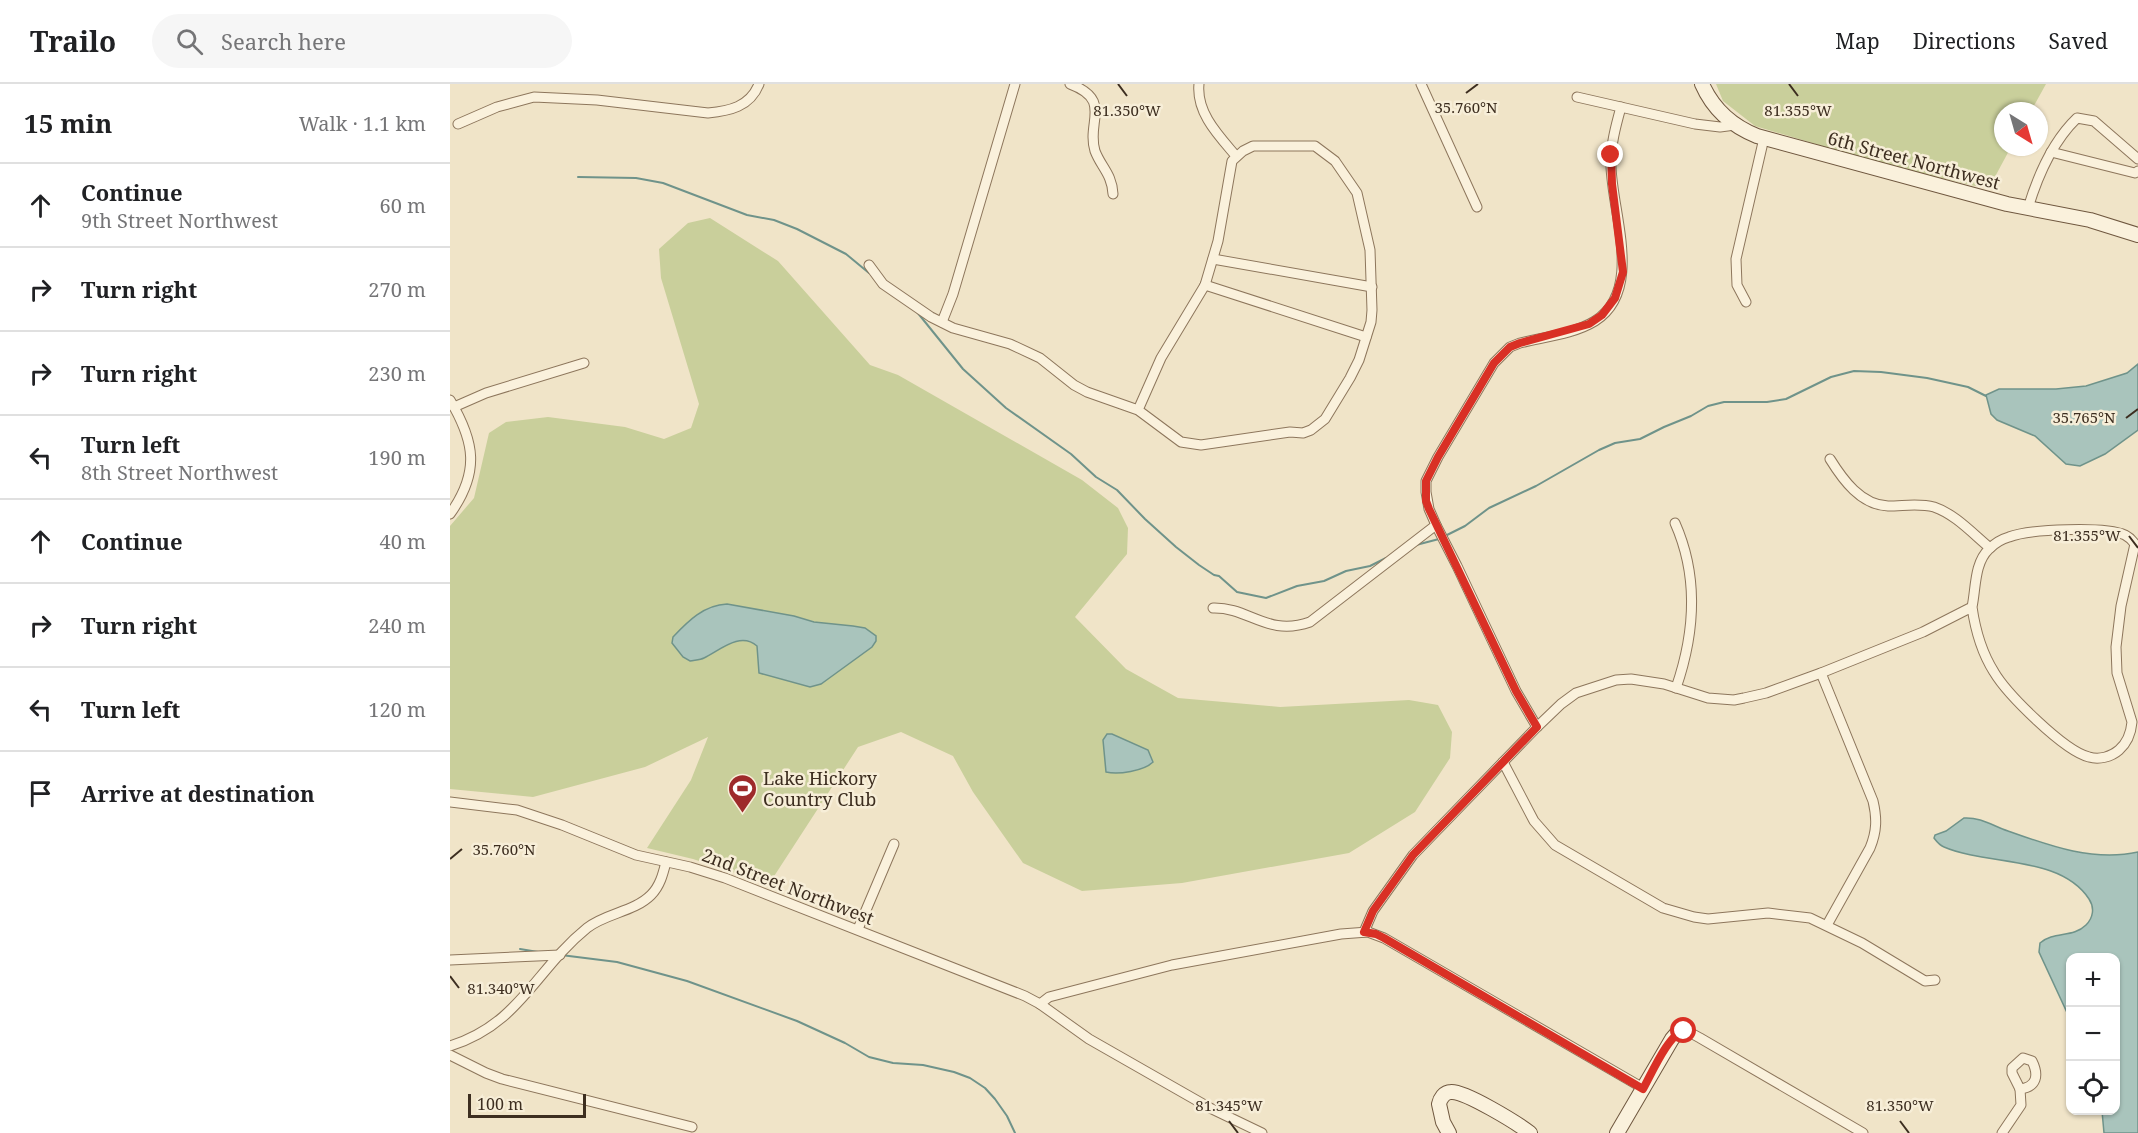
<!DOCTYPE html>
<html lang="en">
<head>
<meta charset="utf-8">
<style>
  body { margin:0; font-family:"Noto Serif",serif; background:#f6f6f6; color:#202124 }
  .controls { position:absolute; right:18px; bottom:18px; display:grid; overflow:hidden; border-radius:12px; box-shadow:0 2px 4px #0004 }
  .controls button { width:54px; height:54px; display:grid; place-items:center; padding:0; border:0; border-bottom:2px solid #e0e0e0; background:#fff; color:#202124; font:30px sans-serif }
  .compass { position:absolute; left:1544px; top:18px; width:54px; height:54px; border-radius:50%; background:#fff; box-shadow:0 2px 4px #0004; rotate:143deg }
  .scale { position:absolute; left:18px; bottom:15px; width:118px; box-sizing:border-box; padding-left:6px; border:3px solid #3d2e20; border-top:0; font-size:16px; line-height:21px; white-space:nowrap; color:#3d2e20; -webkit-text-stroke:4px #f7eed8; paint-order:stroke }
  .stop { position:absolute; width:18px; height:18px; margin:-14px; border:4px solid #d93025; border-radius:50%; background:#fff }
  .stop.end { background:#d93025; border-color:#fff; box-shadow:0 2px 6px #0008 }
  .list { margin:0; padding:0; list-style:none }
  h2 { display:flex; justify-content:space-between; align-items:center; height:78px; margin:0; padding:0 24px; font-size:26px }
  h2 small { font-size:20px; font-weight:400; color:#757577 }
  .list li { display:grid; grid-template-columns:39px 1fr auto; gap:18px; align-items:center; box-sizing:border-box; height:84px; padding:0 24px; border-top:2px solid #e0e0e0 }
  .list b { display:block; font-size:22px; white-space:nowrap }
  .list p { margin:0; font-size:20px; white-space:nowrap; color:#757577 }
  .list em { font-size:20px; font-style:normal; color:#757577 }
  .icon { flex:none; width:33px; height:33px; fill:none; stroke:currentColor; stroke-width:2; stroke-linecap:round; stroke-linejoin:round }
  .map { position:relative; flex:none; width:1688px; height:1049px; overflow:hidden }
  header { display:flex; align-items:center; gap:36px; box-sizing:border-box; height:84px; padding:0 30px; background:#fff; border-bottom:2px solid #e0e0e0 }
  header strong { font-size:28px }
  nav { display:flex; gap:33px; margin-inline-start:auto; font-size:21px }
  .search { width:420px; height:54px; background:#f6f6f6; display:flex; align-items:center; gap:15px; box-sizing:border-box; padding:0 21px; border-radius:33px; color:#757577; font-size:22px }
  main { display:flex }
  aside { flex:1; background:#fff }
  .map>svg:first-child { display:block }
  .green { fill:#c9cf9b }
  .water { fill:#a9c4bc; stroke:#6f938a; stroke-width:1.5 }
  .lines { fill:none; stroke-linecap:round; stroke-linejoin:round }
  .stream { stroke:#6f938a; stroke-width:2 }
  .street-casing { stroke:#8d765c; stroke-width:11 }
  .secondary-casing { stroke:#6f573f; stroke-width:16 }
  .street { stroke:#faf1dc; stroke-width:9 }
  .secondary { stroke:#faf1dc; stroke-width:14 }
  .route { stroke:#d93025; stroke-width:8 }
  .ticks { fill:none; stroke:#3d2e20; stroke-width:2 }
  .labels { text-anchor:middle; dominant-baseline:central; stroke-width:5; stroke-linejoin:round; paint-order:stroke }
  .street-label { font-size:18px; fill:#3d2e20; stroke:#f7eed8 }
  .poi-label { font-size:18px; fill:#3d2e20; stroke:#f7eed8; text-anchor:start }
  .ticks-label { font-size:15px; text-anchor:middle; fill:#3d2e20; stroke:#f7eed8; stroke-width:5; stroke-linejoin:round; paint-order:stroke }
</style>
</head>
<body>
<header>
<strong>Trailo</strong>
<div class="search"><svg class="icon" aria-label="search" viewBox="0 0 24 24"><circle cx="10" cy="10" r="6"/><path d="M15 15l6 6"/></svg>Search here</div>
<nav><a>Map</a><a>Directions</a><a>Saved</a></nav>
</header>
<main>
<aside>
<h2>15 min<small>Walk · 1.1 km</small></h2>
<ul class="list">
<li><svg class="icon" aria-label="ahead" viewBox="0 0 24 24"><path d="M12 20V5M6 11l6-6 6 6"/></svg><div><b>Continue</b><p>9th Street Northwest</p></div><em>60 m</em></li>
<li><svg class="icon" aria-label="right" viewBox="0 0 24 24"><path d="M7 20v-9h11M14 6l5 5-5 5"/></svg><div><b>Turn right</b></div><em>270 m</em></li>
<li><svg class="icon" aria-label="right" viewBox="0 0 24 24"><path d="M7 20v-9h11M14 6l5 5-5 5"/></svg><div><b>Turn right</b></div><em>230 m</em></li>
<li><svg class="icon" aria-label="left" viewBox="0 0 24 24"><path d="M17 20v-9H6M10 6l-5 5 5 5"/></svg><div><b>Turn left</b><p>8th Street Northwest</p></div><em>190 m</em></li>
<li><svg class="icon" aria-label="ahead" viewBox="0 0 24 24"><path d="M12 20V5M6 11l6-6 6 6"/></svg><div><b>Continue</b></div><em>40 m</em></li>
<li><svg class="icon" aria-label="right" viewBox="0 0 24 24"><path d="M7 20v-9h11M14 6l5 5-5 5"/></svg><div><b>Turn right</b></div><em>240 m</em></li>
<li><svg class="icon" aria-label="left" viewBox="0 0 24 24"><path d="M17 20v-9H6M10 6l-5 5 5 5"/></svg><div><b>Turn left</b></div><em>120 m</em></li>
<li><svg class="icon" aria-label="arrive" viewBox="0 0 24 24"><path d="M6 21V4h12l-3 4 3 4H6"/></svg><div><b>Arrive at destination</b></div></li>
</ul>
</aside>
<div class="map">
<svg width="1688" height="1049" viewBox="0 0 1688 1049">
  <rect width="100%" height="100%" fill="#f0e4c8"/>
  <!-- green -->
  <g class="green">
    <polygon points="1266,0 1596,0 1581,27 1553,27 1553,63 1561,63 1540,102 1525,102 1429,79 1305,42 1273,17"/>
    <polygon points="260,134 328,177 420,281 448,291 632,396 668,424 678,444 677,470 625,533 676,585 728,614 830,623 959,616 988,621 1002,648 1000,674 965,728 899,769 732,799 632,807 573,779 523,708 503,672 451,648 408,663 319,800 243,775 197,764 241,696 258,653 195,683 83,713 0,705 0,442 24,414 39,349 56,338 98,333 175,343 214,355 241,344 249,320 211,194 209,165 238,139"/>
  </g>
  <!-- water -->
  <g class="water">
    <polygon points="1688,280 1688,346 1655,370 1630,382 1616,380 1585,352 1547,336 1541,330 1536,311 1549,305 1606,305 1636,302 1677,289"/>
    <path d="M277,520l67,12 20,6 39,4 12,2 11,8v5l-4,6 -44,32 -7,5 -11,3 -51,-14 -2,-27c-17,-15 -38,5 -53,12 -4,2 -10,2 -14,3l-7,-4 -11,-14 1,-6c15,-16 31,-32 54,-33z"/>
    <path d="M657,650h5l36,16 5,12c-9,9 -35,13 -47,10l-3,-32z"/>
    <path d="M1514,734c17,-1 29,8 44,13 42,15 86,31 130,21v281h-34l-2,-22 14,-1v-152h-46v61l-31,-67 1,-9c14,-12 33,-5 46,-18 7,-7 9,-17 3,-26 -29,-44 -101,-33 -145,-52 -5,-2 -7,-5 -10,-9l1,-3 11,-4z"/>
  </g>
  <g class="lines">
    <!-- stream -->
    <g class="stream">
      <polyline points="128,93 186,94 213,99 297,131 324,136 347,145 396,170 419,189"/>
      <polyline points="467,228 513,285 556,324 621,370 646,393 667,406 695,435 726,463 749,481 764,491 769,492 787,508 816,514 847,502 874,497 896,487 920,482 936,474"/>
      <polyline points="995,452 1015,442 1039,424 1086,402 1149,366 1165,359 1190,355 1214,343 1241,332 1258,322 1274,318 1317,318 1336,315 1381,293 1404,287 1431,288 1477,294 1518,303 1536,312"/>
      <polyline points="966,461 989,455"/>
      <polyline points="70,865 88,868"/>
      <polyline points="111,871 167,878 237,897 347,937 395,959 419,973 443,979 473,981 504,988 520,994 535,1004 545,1015 557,1032 565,1049"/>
    </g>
    <defs>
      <g id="street">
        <path d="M620,0c43,16 16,38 25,67 6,16 17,23 18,43"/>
        <path d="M749,0c-3,29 20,52 37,72"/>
        <polyline points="971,0 1027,123"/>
        <polyline points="1127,13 1245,40 1270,43 1285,41"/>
        <path d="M8,40l39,-17 37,-10 63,3 111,13c21,-2 42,-6 51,-29"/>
        <polyline points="1601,68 1685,89 1688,87"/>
        <path d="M1578,124c10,-33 24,-66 49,-90l17,3 44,38"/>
        <polyline points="763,175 922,203"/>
        <polyline points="419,181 433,200 481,233 503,244 560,260 590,274 624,301 637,308 688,326 731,358 751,361 840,348 853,349 861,346 875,335 900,294 909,276 921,238 922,226 920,166 907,109 885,77 865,62 803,62 793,67 782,77 768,157 755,201 711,274 688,326"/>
        <polyline points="755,201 916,253"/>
        <polyline points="1296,218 1287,201 1286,175 1314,54"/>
        <polyline points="492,238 503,210 565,0"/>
        <path d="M0,316c25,42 30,72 0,114"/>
        <polyline points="4,323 36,309 134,279"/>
        <path d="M1380,375c13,21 31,46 58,47 16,0 31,-3 46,1 21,7 39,27 56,41"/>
        <path d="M1225,439c24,54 20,110 1,165"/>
        <path d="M763,524c36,-1 54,29 97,14l126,-97"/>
        <path d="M1371,589l52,128c4,17 4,30 -3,47l-43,77"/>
        <path d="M1087,643l-21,-36 -59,-125 -21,-41 -7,-16 -3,-17v-11l12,-24 56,-94 16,-16 10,-4c24,-6 54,-9 75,-22 49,-31 17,-108 16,-155 -1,-19 5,-41 10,-59"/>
        <polyline points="1053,678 1084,737 1105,761 1213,824 1244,833 1258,835 1318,829 1360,834 1412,859 1475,897 1485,896"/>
        <polyline points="0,718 67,726 112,741 186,771 240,783 275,794 575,912 590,920 639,955 760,1024 812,1049"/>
        <polyline points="408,845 444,760"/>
        <path d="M914,848l9,-21 40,-56 124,-128 24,-23 15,-11 40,-13 15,-1 33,5 44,14 26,2 10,-2 22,-5 55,-20 102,-41 49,-25c4,-18 2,-44 17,-58 5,-5 13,-10 20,-12 21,-8 96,-11 116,-2 4,2 7,5 10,9l-14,62 -5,41 1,26 15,49c-1,11 -5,21 -13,28 -8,7 -20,10 -30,7 -25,-6 -82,-63 -95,-85 -12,-19 -19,-44 -22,-65"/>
        <polyline points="0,876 110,871"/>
        <polyline points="590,920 599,913 722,881 891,850 918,848 934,854 1193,1004"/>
        <polyline points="1228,948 1239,948 1250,954 1413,1049"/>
        <path d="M0,962c70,-22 85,-76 137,-118 19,-15 47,-16 64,-33 9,-9 12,-21 15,-33"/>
        <polyline points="0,971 36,989 52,995 242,1043"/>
        <path d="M1573,974l9,3c7,14 5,26 -12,28l-8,-16v-5z"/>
        <polyline points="1552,1049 1571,1021 1570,1005"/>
      </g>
      <g id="secondary">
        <path d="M1252,0c11,25 30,42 55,52l250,68 83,16 48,15"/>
        <path d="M999,1049l-6,-11 -4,-18c1,-5 5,-12 12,-12 14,-1 66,31 79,41"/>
        <polyline points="1167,1049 1222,955 1228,948"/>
      </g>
    </defs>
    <!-- street casing -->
    <use href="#street" class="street-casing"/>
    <!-- secondary casing -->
    <use href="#secondary" class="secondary-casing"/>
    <!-- street -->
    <use href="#street" class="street"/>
    <!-- secondary -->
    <use href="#secondary" class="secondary"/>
  </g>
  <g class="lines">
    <!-- route -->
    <path class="route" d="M1161,71l1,29 11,88 -8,26 -13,17 -13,9 -69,19 -10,4 -16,16 -56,94 -12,24v20l3,8 87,182 21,36 -124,128 -40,56 -9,21 12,2 8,4 259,151c8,-14 26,-56 41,-58"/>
  </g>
  <!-- ticks -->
  <path class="ticks" d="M668,0l9,12M1339,0l9,12M1016,9l12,-9M1676,334l12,-9M1679,452l9,12M0,775l12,-10M0,892l9,12M779,1037l9,12M1450,1037l9,12"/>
  <!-- icons -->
  <defs>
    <symbol id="stadium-pin" viewBox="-11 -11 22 30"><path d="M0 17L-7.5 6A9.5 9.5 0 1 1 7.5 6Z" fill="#9e2a2b" stroke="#f7eed8"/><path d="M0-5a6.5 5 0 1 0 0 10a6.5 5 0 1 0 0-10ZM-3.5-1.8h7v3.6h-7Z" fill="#fff"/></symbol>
  </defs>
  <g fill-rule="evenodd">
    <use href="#stadium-pin" x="276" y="688" width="33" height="45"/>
  </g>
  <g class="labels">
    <!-- street labels -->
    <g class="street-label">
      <text transform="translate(1464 76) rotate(15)">6th Street Northwest</text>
      <text transform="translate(338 802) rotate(21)">2nd Street Northwest</text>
    </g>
    <!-- poi labels -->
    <g class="poi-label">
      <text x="313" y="694">Lake Hickory<tspan x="313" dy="21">Country Club</tspan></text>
    </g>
  </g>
  <g class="ticks-label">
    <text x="1016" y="29">35.760°N</text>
    <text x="677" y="32">81.350°W</text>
    <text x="1348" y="32">81.355°W</text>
    <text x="1634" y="339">35.765°N</text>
    <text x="1637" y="457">81.355°W</text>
    <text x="54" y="771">35.760°N</text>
    <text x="51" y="910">81.340°W</text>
    <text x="779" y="1027">81.345°W</text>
    <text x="1450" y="1027">81.350°W</text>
  </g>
</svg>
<div class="controls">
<button>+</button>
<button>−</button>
<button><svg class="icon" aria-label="locate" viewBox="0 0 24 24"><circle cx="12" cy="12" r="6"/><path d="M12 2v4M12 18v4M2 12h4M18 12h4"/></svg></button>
</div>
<svg class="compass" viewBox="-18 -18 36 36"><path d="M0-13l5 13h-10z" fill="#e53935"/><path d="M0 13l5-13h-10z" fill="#757577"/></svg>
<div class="scale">100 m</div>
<div class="stop" style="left:1234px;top:947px"></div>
<div class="stop end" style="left:1161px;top:71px"></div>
</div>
</main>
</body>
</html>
